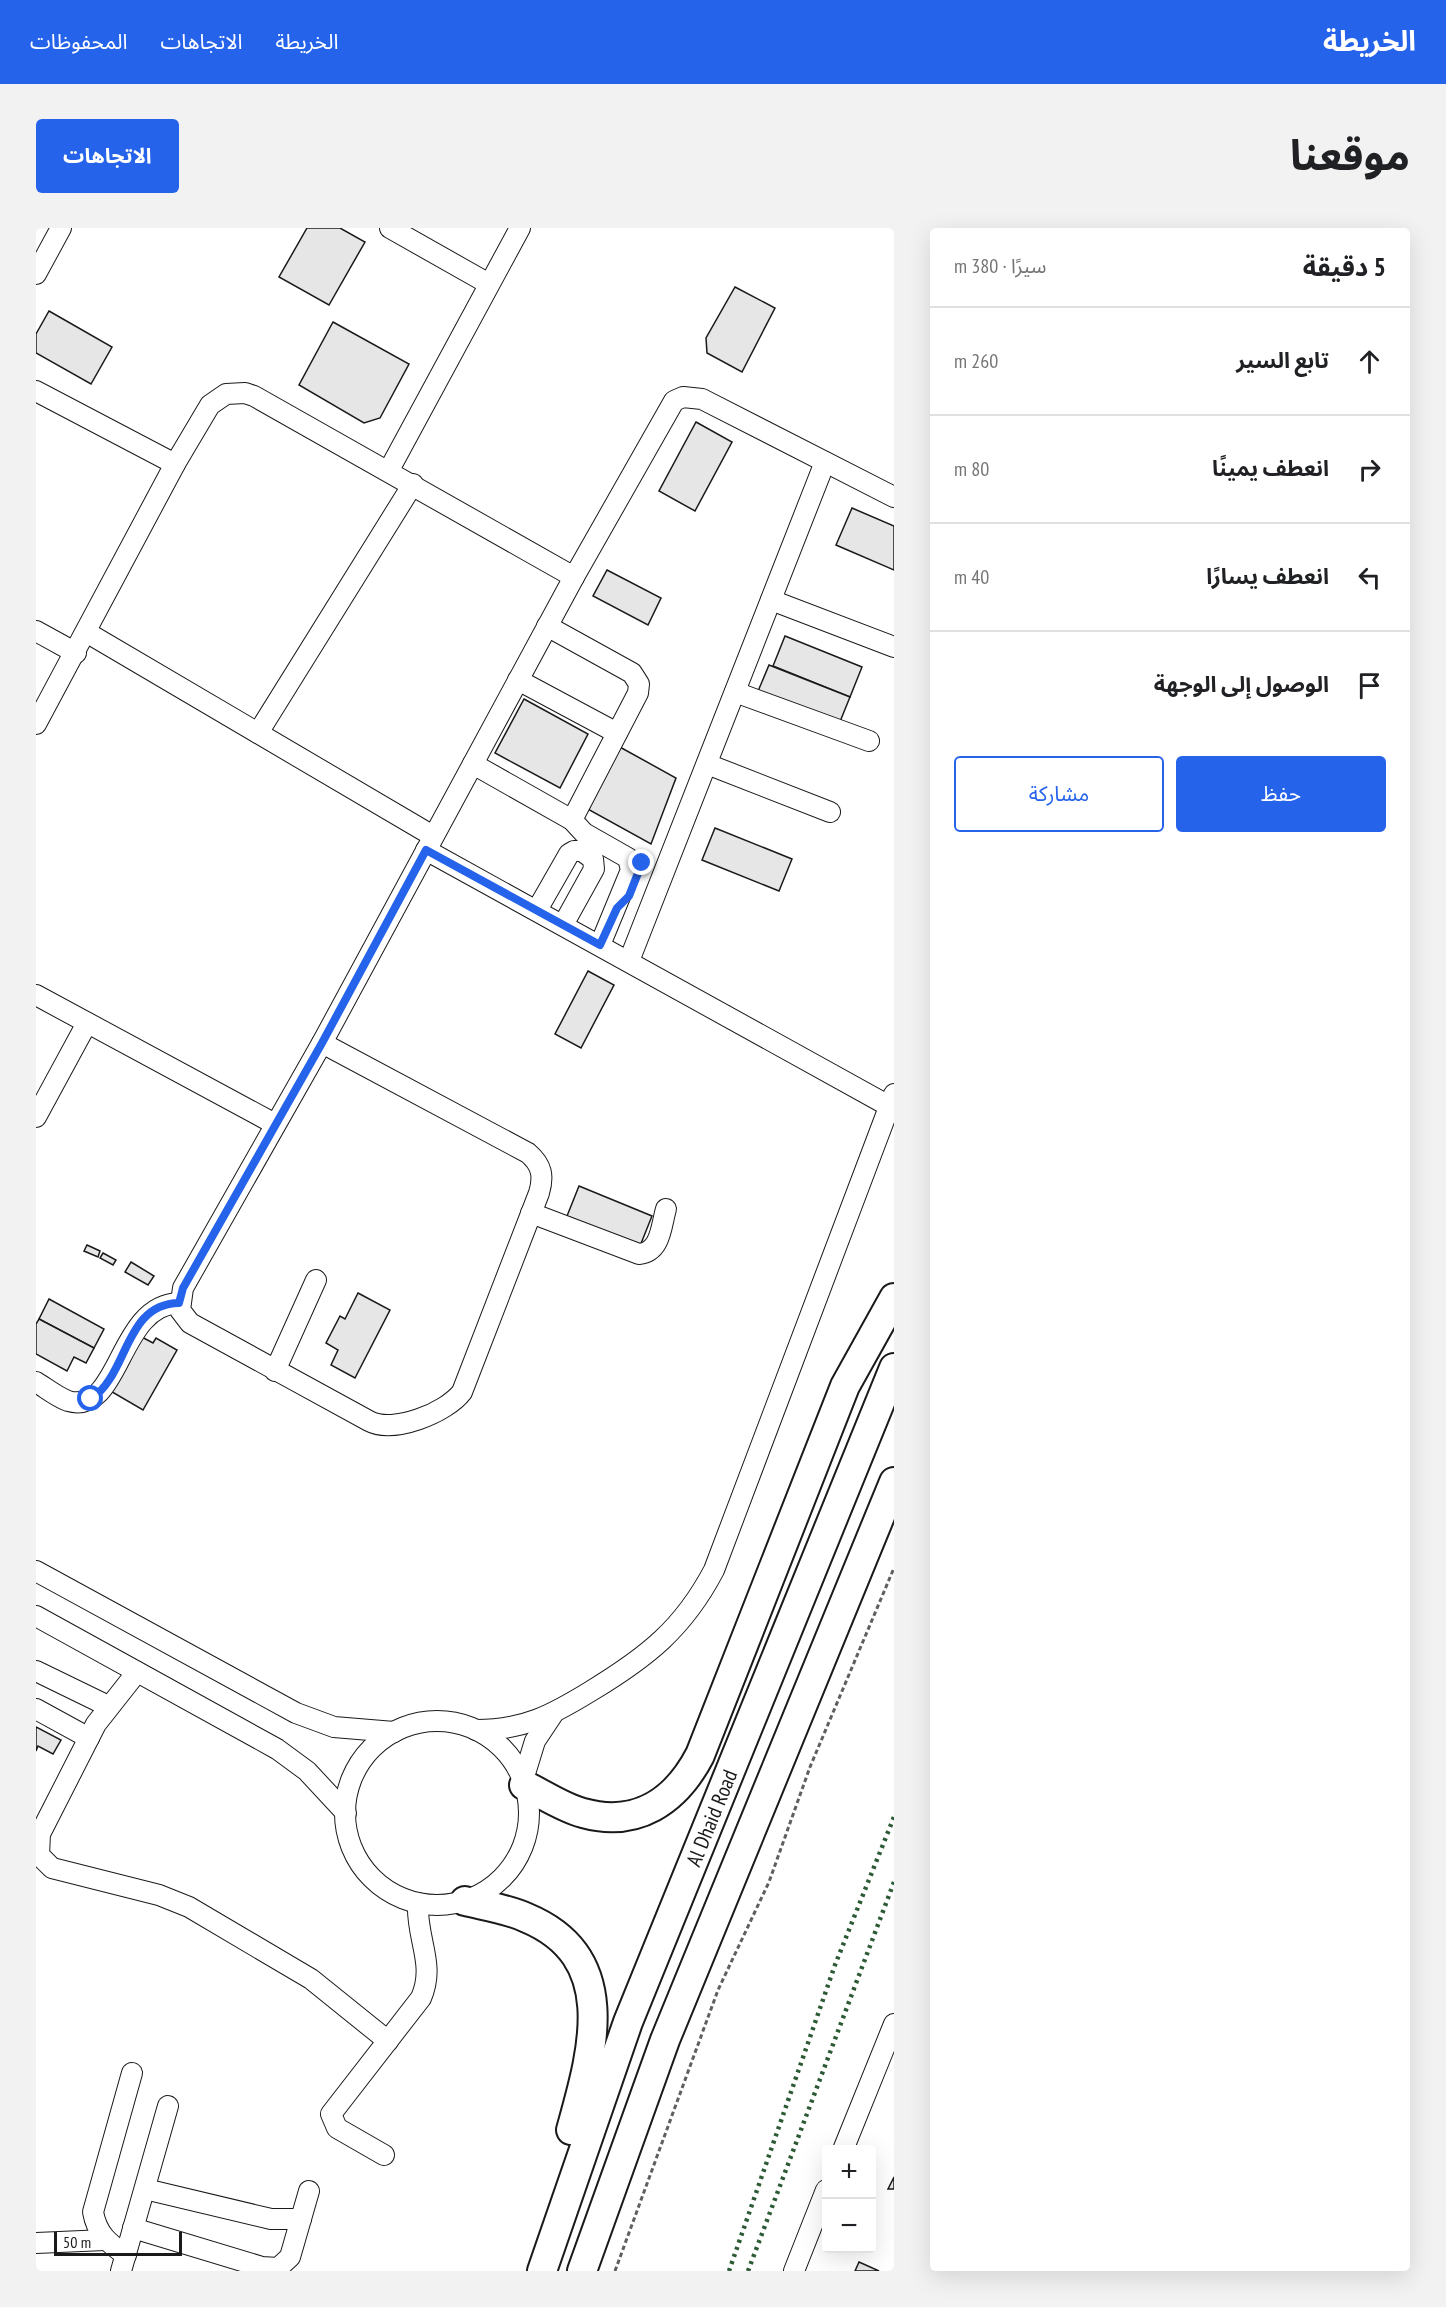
<!DOCTYPE html>
<html lang="ar">
<head>
<meta charset="utf-8">
<style>
  body { margin:0; font-family:"PT Sans Narrow","Noto Sans Arabic",sans-serif; background:#f2f2f2; color:#202124; direction:rtl }
  .controls { position:absolute; right:18px; bottom:18px; display:grid; overflow:hidden; border-radius:6px; box-shadow:0 6px 24px #0002 }
  .controls button { width:54px; height:54px; display:grid; place-items:center; padding:0; border:0; border-bottom:2px solid #e0e0e0; background:#fff; color:#202124; font:30px sans-serif }
  .scale { position:absolute; left:18px; bottom:15px; width:128px; box-sizing:border-box; padding-left:6px; border:3px solid #1a1a1a; border-top:0; font-size:16px; line-height:21px; white-space:nowrap; color:#1a1a1a; -webkit-text-stroke:4px #fff; paint-order:stroke }
  .stop { position:absolute; width:18px; height:18px; margin:-14px; border:4px solid #2563eb; border-radius:50%; background:#fff }
  .stop.end { background:#2563eb; border-color:#fff; box-shadow:0 2px 6px #0008 }
  .list { margin:0; padding:0; list-style:none }
  h2 { display:flex; justify-content:space-between; align-items:center; height:78px; margin:0; padding:0 24px; font-size:26px }
  h2 small { font-size:20px; font-weight:400; color:#757577 }
  .list li { display:grid; grid-template-columns:39px 1fr auto; gap:18px; align-items:center; box-sizing:border-box; height:108px; padding:0 24px; border-top:2px solid #e0e0e0 }
  .list b { display:block; font-size:22px; white-space:nowrap }
  .list em { font-size:20px; font-style:normal; color:#757577 }
  .actions { display:flex; gap:12px; padding:18px 24px }
  .actions a { flex:1; padding:14px 0; border:2px solid #2563eb; border-radius:6px; text-align:center; font-size:21px; color:#2563eb }
  .actions .main { background:#2563eb; color:#fff }
  .icon { flex:none; width:33px; height:33px; fill:none; stroke:currentColor; stroke-width:2; stroke-linecap:round; stroke-linejoin:round }
  .map { position:relative; flex:none; width:858px; height:2043px; overflow:hidden; direction:ltr; border-radius:6px }
  header { display:flex; align-items:center; gap:36px; box-sizing:border-box; height:84px; padding:0 30px; background:#2563eb; color:#fff }
  header strong { font-size:28px }
  nav { display:flex; gap:33px; margin-inline-start:auto; font-size:21px }
  .intro { display:flex; align-items:center; justify-content:space-between; box-sizing:border-box; height:144px; padding:0 36px }
  h1 { margin:0; font-size:42px }
  .button { padding:15px 27px; border-radius:6px; background:#2563eb; color:#fff; font-size:21px; font-weight:700 }
  main { display:flex; gap:36px; padding:0 36px }
  aside { flex:1; background:#fff; border-radius:6px; box-shadow:0 6px 24px #0002 }
  .map>svg:first-child { display:block }
  .building { fill:#e6e6e6; stroke:#1a1a1a; stroke-width:1.5 }
  .lines { fill:none; stroke-linecap:round; stroke-linejoin:round }
  .minor-casing { stroke:#1a1a1a; stroke-width:22 }
  .highway-casing { stroke:#1a1a1a; stroke-width:32 }
  .path { stroke:#5f5f5f; stroke-width:3; stroke-dasharray:4.5 3; stroke-linecap:butt }
  .minor { stroke:#fff; stroke-width:20 }
  .highway { stroke:#fff; stroke-width:28 }
  .hedge { stroke:#2b5a34; stroke-width:4.5; stroke-dasharray:3 4.5; stroke-linecap:butt }
  .route { stroke:#2563eb; stroke-width:8 }
  .labels { text-anchor:middle; dominant-baseline:central; stroke-width:4.5; stroke-linejoin:round; paint-order:stroke }
  .street-label { font-size:21px; fill:#1a1a1a; stroke:#fff }
</style>
</head>
<body>
<header>
<strong>الخريطة</strong>
<nav><a>الخريطة</a><a>الاتجاهات</a><a>المحفوظات</a></nav>
</header>
<div class="intro"><h1>موقعنا</h1><a class="button">الاتجاهات</a></div>
<main>
<aside>
<h2>5 دقيقة<small>سيرًا · 380 m</small></h2>
<ul class="list">
<li><svg class="icon" aria-label="ahead" viewBox="0 0 24 24"><path d="M12 20V5M6 11l6-6 6 6"/></svg><div><b>تابع السير</b></div><em>260 m</em></li>
<li><svg class="icon" aria-label="right" viewBox="0 0 24 24"><path d="M7 20v-9h11M14 6l5 5-5 5"/></svg><div><b>انعطف يمينًا</b></div><em>80 m</em></li>
<li><svg class="icon" aria-label="left" viewBox="0 0 24 24"><path d="M17 20v-9H6M10 6l-5 5 5 5"/></svg><div><b>انعطف يسارًا</b></div><em>40 m</em></li>
<li><svg class="icon" aria-label="arrive" viewBox="0 0 24 24"><path d="M6 21V4h12l-3 4 3 4H6"/></svg><div><b>الوصول إلى الوجهة</b></div></li>
</ul>
<div class="actions"><a class="main">حفظ</a><a>مشاركة</a></div>
</aside>
<div class="map">
<svg width="858" height="2043" viewBox="0 0 858 2043">
  <rect width="100%" height="100%" fill="#fff"/>
  <!-- building -->
  <g class="building">
    <polygon points="271,0 304,0 329,14 293,77 243,49"/>
    <polygon points="699,59 739,80 706,144 671,125 670,110"/>
    <polygon points="13,83 76,119 55,156 0,125 0,106"/>
    <polygon points="297,94 373,136 344,190 328,195 263,157"/>
    <polygon points="660,194 696,214 659,283 623,263"/>
    <polygon points="816,280 858,298 858,342 800,317"/>
    <polygon points="571,342 625,370 612,397 557,368"/>
    <polygon points="749,408 826,439 814,469 737,438"/>
    <polygon points="733,437 814,469 801,501 720,468"/>
    <polygon points="488,471 552,506 524,560 459,525"/>
    <polygon points="582,518 640,550 615,616 548,579"/>
    <polygon points="679,600 756,631 743,663 666,632"/>
    <polygon points="552,743 578,757 545,820 519,806"/>
    <polygon points="543,958 616,988 604,1018 531,988"/>
    <polygon points="51,1017 64,1023 62,1029 48,1023"/>
    <polygon points="67,1025 80,1032 77,1037 64,1030"/>
    <polygon points="95,1034 118,1048 112,1057 89,1044"/>
    <polygon points="322,1065 354,1082 319,1150 295,1137 302,1122 290,1115 304,1088 309,1091"/>
    <polygon points="13,1071 68,1101 58,1120 3,1091"/>
    <polygon points="3,1091 58,1120 50,1135 38,1129 31,1143 0,1126 0,1096"/>
    <polygon points="102,1107 117,1115 120,1110 141,1122 107,1182 71,1161"/>
    <polygon points="0,1499 25,1512 17,1526 2,1518 0,1523"/>
    <polygon points="858,1949 858,1961 852,1961"/>
    <polygon points="823,2034 843,2043 819,2043"/>
  </g>
  <g class="lines">
    <defs>
      <g id="minor">
        <polyline points="354,0 453,56"/>
        <polyline points="0,46 25,0"/>
        <polyline points="0,163 139,236"/>
        <polyline points="353,242 484,0"/>
        <polyline points="735,372 858,419"/>
        <polyline points="511,398 596,445 603,456 602,465 536,592"/>
        <polyline points="0,403 40,425"/>
        <polyline points="50,404 397,608"/>
        <polyline points="482,452 581,505"/>
        <polyline points="699,464 833,513"/>
        <polyline points="0,496 139,236 174,177 190,166 209,165 218,168 538,349"/>
        <polyline points="222,505 377,256"/>
        <polyline points="437,536 536,592 548,605 592,630 595,642 564,717"/>
        <polyline points="671,536 794,584"/>
        <polyline points="390,622 853,878"/>
        <polyline points="501,682 533,626 538,623 546,623 557,631 558,641 527,697"/>
        <polyline points="593,733 789,234"/>
        <polyline points="0,767 239,896"/>
        <path d="M286,815l206,110c14,12 16,23 11,40l-77,199c-16,21 -69,42 -93,29l-179,-98 -10,-13 3,-22z"/>
        <polyline points="286,815 538,349 638,173 647,169 666,171 858,269"/>
        <polyline points="0,889 51,795"/>
        <path d="M495,985l108,41c22,-2 22,-28 27,-45"/>
        <polyline points="239,1143 280,1052"/>
        <path d="M0,1154c10,6 21,15 32,19 53,15 49,-96 111,-98"/>
        <polyline points="0,1343 260,1485 298,1499 358,1504"/>
        <polyline points="0,1388 241,1521 271,1543 310,1585"/>
        <polyline points="0,1443 72,1478"/>
        <polyline points="101,1444 60,1496 4,1606 3,1627 16,1640 123,1667 153,1679 275,1751 352,1813"/>
        <polyline points="0,1481 53,1510"/>
        <circle cx="401" cy="1585" r="92"/>
        <path d="M440,1502c48,0 76,-15 115,-39 56,-34 92,-62 123,-121l180,-476"/>
        <polyline points="487,1552 499,1513 517,1486"/>
        <polyline points="807,1922 858,1796"/>
        <path d="M348,1927l-47,-27 -6,-14 90,-116c15,-34 -5,-59 -3,-95"/>
        <polyline points="109,1961 235,1991 265,1991"/>
        <polyline points="97,2000 226,2039 242,2040 254,2029 273,1963"/>
        <polyline points="0,2015 69,2012"/>
        <path d="M90,2027c-18,-12 -29,-21 -33,-43l39,-139"/>
        <polyline points="85,2043 132,1878"/>
        <polyline points="758,2043 790,1962"/>
      </g>
      <g id="highway">
        <path d="M488,1557c19,9 39,23 59,28 54,15 93,-12 117,-58l145,-369 49,-88"/>
        <path d="M429,1673c21,5 43,8 62,17 95,40 65,136 44,212"/>
        <path id="s1" d="M506,2043l86,-249 266,-654"/>
        <polyline points="546,2043 629,1812 858,1254"/>
      </g>
    </defs>
    <!-- minor casing -->
    <use href="#minor" class="minor-casing"/>
    <!-- highway casing -->
    <use href="#highway" class="highway-casing"/>
    <!-- path -->
    <polyline class="path" points="579,2043 682,1762 733,1654 774,1539 858,1340"/>
    <!-- minor -->
    <use href="#minor" class="minor"/>
    <!-- highway -->
    <use href="#highway" class="highway"/>
    <!-- hedge -->
    <g class="hedge">
      <polyline points="693,2043 799,1737 858,1589"/>
      <polyline points="712,2043 858,1654"/>
    </g>
  </g>
  <g class="lines">
    <!-- route -->
    <path class="route" d="M55,1171c38,-25 33,-95 88,-96l4,-15 139,-245 104,-193 174,95 17,-37 12,-12 13,-33"/>
  </g>
  <g class="labels">
    <!-- street labels -->
    <g class="street-label">
      <text stroke="none"><textPath href="#s1" startOffset="484">Al Dhaid Road</textPath></text>
    </g>
  </g>
</svg>
<div class="controls">
<button>+</button>
<button>−</button>
</div>
<div class="scale">50 m</div>
<div class="stop" style="left:55px;top:1171px"></div>
<div class="stop end" style="left:606px;top:635px"></div>
</div>
</main>
</body>
</html>
